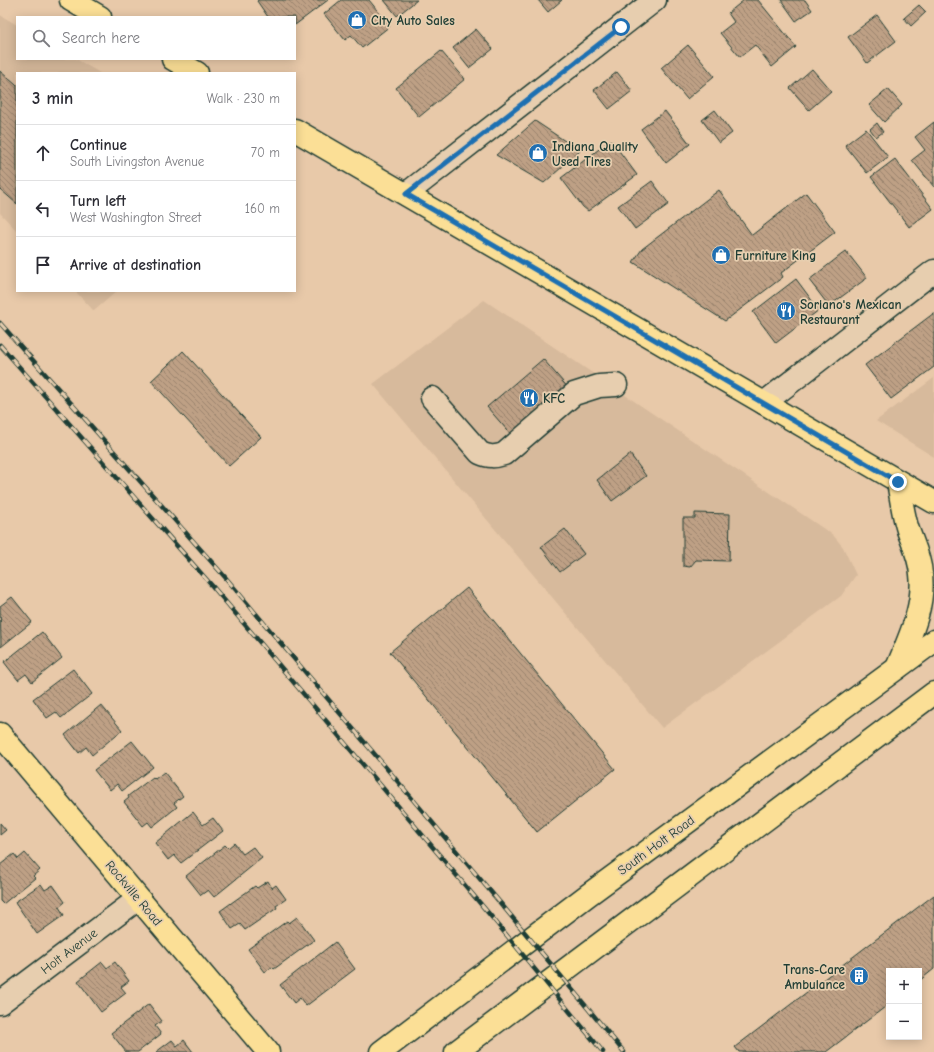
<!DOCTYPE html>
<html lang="en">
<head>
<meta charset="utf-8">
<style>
  body { margin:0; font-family:"Comic Neue",sans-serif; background:#f2f2f3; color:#2b2b33 }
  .controls { position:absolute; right:12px; bottom:12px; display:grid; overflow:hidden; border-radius:0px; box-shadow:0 2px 10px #0003 }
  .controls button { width:36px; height:36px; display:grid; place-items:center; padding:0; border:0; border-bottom:1px solid #e1e1e2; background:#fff; color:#2b2b33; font:20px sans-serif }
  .stop { position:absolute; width:12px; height:12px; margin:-9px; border:3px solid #1f6fb2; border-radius:50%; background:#fff }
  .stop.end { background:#1f6fb2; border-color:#fff; box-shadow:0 1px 4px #0008 }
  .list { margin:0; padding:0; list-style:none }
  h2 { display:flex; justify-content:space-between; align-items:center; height:52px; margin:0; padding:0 16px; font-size:17px }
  h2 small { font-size:13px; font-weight:400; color:#7c7c81 }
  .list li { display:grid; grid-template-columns:26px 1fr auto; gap:12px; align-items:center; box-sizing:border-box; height:56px; padding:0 16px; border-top:1px solid #e1e1e2 }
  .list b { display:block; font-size:15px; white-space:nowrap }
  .list p { margin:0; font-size:13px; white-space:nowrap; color:#7c7c81 }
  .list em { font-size:13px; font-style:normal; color:#7c7c81 }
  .icon { flex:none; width:22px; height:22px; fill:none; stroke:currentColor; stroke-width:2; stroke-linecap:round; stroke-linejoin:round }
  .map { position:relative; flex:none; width:934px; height:1052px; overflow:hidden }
  .search { position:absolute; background:#fff; box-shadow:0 2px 10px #0003; left:16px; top:16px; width:280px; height:44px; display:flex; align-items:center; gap:10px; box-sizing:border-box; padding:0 14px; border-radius:0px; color:#7c7c81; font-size:15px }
  .panel { position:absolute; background:#fff; box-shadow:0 2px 10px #0003; left:16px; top:72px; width:280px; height:220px; border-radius:0px }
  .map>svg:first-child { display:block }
  .built { fill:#d7ba9c }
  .building { fill:url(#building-back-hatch); stroke:#1f3d34 }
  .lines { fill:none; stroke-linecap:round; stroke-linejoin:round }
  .minor-casing { stroke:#1f3d34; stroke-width:25 }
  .major-casing { stroke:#1f3d34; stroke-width:25 }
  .minor { stroke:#e7ceaf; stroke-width:22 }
  .major { stroke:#fbdf96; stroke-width:22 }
  .rail-casing { stroke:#1f3d34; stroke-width:4.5 }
  .rail { stroke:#e7ceaf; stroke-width:3; stroke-dasharray:9; stroke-linecap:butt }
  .route { stroke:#1f6fb2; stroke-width:5 }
  .labels { text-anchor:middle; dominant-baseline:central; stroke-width:3.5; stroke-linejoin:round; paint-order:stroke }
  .poi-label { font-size:13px; font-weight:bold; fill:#1f3d34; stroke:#e7ceaf; text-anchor:start }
  .street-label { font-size:13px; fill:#1f3d34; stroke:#e7ceaf }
</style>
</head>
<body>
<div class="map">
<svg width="934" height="1052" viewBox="0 0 934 1052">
  <defs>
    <pattern id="building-back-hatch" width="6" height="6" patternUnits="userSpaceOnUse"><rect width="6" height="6" fill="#bea085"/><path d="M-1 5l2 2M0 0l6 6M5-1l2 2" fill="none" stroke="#9a846e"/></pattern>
  </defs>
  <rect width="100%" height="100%" fill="#e8c9a9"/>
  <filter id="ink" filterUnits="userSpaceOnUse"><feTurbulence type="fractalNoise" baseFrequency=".025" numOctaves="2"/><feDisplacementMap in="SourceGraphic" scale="8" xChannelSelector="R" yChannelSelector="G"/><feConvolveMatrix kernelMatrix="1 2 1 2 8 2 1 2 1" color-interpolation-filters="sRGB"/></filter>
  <g filter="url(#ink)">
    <!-- built -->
    <g class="built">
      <polygon points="0,15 17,25 17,59 76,59 100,73 17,73 17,231 0,213"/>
      <polygon points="75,291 117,291 94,311"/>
      <polygon points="484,300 833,535 843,547 856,575 841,596 662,728 373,384"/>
      <polygon points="934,378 934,457 876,421"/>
    </g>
    <!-- building -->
    <g class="building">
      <polygon points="258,0 328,0 295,25 295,17 268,17 257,1"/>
      <polygon points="341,0 369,0 390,26 362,48 351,35 345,40 324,14"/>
      <polygon points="384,0 417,0 397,16"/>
      <polygon points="538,0 562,0 548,12"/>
      <polygon points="744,0 758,0 796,47 772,67 755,45 740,57 720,33 734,22 728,13"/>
      <polygon points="781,0 805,0 812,10 796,21"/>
      <polygon points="919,5 926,12 911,26 904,18"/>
      <polygon points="877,15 896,41 867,63 848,37"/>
      <polygon points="476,29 493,49 469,68 453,48"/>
      <polygon points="688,45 714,76 687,99 661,68"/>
      <polygon points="441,51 465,79 419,117 396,88"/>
      <polygon points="812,69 831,91 809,110 790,88"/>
      <polygon points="0,71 16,85 17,84 17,204 0,189"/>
      <polygon points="617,72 632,91 609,109 594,90"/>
      <polygon points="888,89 902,105 884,122 869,105"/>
      <polygon points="715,110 732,133 719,143 702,120"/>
      <polygon points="665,111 690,144 666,163 641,129"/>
      <polygon points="535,121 580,151 544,183 496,155"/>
      <polygon points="934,122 934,187 912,160 925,150 915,137"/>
      <polygon points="877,123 883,132 876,137 870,129"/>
      <polygon points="866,129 888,157 867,173 845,145"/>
      <polygon points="611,140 637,175 588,211 583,207 561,178"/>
      <polygon points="895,159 933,209 909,227 871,177"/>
      <polygon points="652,181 669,204 635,229 618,206"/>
      <polygon points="719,190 752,235 806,193 835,232 781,273 783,277 725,321 633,262 642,249"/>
      <polygon points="846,251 867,278 829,306 809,280"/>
      <polygon points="796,279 819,310 776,343 753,312"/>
      <polygon points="934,313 934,367 891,399 865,365"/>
      <polygon points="183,351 261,437 229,466 151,381"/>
      <polygon points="543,359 570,390 514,438 487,407"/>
      <polygon points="630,454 646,476 612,501 597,480"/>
      <polygon points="695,513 730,514 729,561 696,560 690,567 683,566 683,518 695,518"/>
      <polygon points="565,529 584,554 560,572 541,547"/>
      <polygon points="467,588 615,769 537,832 390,652"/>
      <polygon points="12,597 32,622 1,647 0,606"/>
      <polygon points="42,632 62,658 32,682 26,674 18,680 4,662"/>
      <polygon points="73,669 92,694 61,718 56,712 47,718 33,699"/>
      <polygon points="101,705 122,730 92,755 86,747 79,753 65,735"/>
      <polygon points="132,741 153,767 122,791 117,784 110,790 94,770"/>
      <polygon points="164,772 183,796 174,803 177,807 152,827 148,822 143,826 124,802 129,798 128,796 153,777 155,779"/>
      <polygon points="193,812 203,825 213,818 223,831 181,863 174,855 168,860 155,843"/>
      <polygon points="0,823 6,830 0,835"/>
      <polygon points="234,843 243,854 253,847 262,858 214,897 208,890 201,895 186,876 225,845 228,848"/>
      <polygon points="25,853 40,870 33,876 35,878 3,904 0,901 0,865 14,854 18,859"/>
      <polygon points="268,881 272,888 276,885 286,899 276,906 277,908 245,930 240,924 232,929 220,911 255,886 257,888"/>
      <polygon points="41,884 45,890 53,885 65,902 59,907 64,915 37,934 15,902"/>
      <polygon points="934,895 934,969 919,981 919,971 889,971 889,1004 826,1052 739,1052 735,1047"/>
      <polygon points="297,917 314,940 274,969 272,967 265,972 248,949 287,921 289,923"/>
      <polygon points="335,942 355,969 306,1006 300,998 294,1003 280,985"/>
      <polygon points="102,962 107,968 115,962 129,981 121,987 126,993 101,1012 78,981"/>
      <polygon points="149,1004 162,1021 155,1026 161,1034 138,1052 126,1052 111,1033"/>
      <polygon points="172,1040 177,1046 184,1040 193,1052 156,1052"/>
    </g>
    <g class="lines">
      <defs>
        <g id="minor">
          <polyline points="406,194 655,0"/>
          <path d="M432,398l48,55c9,4 15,4 24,1l70,-60 25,-8 17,-1"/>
          <polyline points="764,403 934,271"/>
          <polyline points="0,1003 138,899"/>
        </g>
        <g id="major">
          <polyline points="71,0 100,17"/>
          <polyline points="173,59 197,73"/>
          <polyline points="295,130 934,502"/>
          <path d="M897,668c12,-30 28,-61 24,-94 -1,-16 -8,-30 -13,-44 -5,-15 -7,-33 -10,-48"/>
          <polyline points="0,734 268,1052"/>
          <polyline points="381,1052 588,895 934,641"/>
          <polyline points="456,1052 934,693"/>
        </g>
      </defs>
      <!-- minor casing -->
      <use href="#minor" class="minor-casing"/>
      <!-- major casing -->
      <use href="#major" class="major-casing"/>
      <!-- minor -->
      <use href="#minor" class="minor"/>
      <!-- major -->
      <use href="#major" class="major"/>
      <defs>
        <g id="rail">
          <polyline points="0,323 225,577 502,905 624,1052"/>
          <polyline points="0,345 214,588 490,915 603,1052"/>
        </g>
      </defs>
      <!-- rail casing -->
      <use href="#rail" class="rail-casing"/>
      <!-- rail -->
      <use href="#rail" class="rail"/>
    </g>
  </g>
  <g class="lines" filter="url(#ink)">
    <!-- route -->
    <polyline class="route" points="621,27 406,194 898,482"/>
  </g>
  <!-- icons -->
  <defs>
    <symbol id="shop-disc" viewBox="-11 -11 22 22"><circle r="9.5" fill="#1f6fb2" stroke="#e7ceaf"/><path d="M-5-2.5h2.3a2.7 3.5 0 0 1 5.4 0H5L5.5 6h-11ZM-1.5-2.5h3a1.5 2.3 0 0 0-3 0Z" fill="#fff"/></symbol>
    <symbol id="restaurant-disc" viewBox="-11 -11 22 22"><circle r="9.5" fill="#1f6fb2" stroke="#e7ceaf"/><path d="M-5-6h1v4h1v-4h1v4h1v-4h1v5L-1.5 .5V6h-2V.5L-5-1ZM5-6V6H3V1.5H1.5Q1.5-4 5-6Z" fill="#fff"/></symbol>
    <symbol id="building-disc" viewBox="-11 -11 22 22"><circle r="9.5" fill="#1f6fb2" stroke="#e7ceaf"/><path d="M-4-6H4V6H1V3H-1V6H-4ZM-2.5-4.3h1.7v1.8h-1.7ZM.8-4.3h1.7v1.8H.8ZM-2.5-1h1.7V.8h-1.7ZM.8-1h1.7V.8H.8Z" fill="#fff"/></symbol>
  </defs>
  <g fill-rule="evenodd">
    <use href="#shop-disc" x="346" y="9" width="22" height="22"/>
    <use href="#shop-disc" x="527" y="142" width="22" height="22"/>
    <use href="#shop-disc" x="710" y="244" width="22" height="22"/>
    <use href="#restaurant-disc" x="775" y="300" width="22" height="22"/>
    <use href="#restaurant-disc" x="518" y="387" width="22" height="22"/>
    <use href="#building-disc" x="848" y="965" width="22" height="22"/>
  </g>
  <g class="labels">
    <!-- poi labels -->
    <g class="poi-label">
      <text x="371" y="20">City Auto Sales</text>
      <text x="552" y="146">Indiana Quality<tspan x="552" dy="15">Used Tires</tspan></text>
      <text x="735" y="255">Furniture King</text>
      <text x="800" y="304">Soriano's Mexican<tspan x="800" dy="15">Restaurant</tspan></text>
      <text x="543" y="398">KFC</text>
      <text x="845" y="969" text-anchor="end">Trans-Care<tspan x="845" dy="15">Ambulance</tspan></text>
    </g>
    <!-- street labels -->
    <g class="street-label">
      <text transform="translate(656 845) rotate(-36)">South Holt Road</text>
      <text transform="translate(134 893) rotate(50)">Rockville Road</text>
      <text transform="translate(69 951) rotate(-37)">Holt Avenue</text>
    </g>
  </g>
</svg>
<div class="controls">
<button>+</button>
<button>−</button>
</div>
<div class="stop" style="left:621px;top:27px"></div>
<div class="stop end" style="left:898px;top:482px"></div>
<div class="search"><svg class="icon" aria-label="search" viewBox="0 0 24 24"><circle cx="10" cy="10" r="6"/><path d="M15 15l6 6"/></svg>Search here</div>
<section class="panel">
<h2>3 min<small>Walk · 230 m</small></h2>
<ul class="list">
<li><svg class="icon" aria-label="ahead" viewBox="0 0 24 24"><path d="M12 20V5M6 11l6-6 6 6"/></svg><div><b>Continue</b><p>South Livingston Avenue</p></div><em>70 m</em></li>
<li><svg class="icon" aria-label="left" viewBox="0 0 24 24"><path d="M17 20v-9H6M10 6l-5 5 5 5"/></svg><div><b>Turn left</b><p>West Washington Street</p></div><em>160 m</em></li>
<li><svg class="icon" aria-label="arrive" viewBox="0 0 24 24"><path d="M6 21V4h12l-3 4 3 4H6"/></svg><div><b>Arrive at destination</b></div></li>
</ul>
</section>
</div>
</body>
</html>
